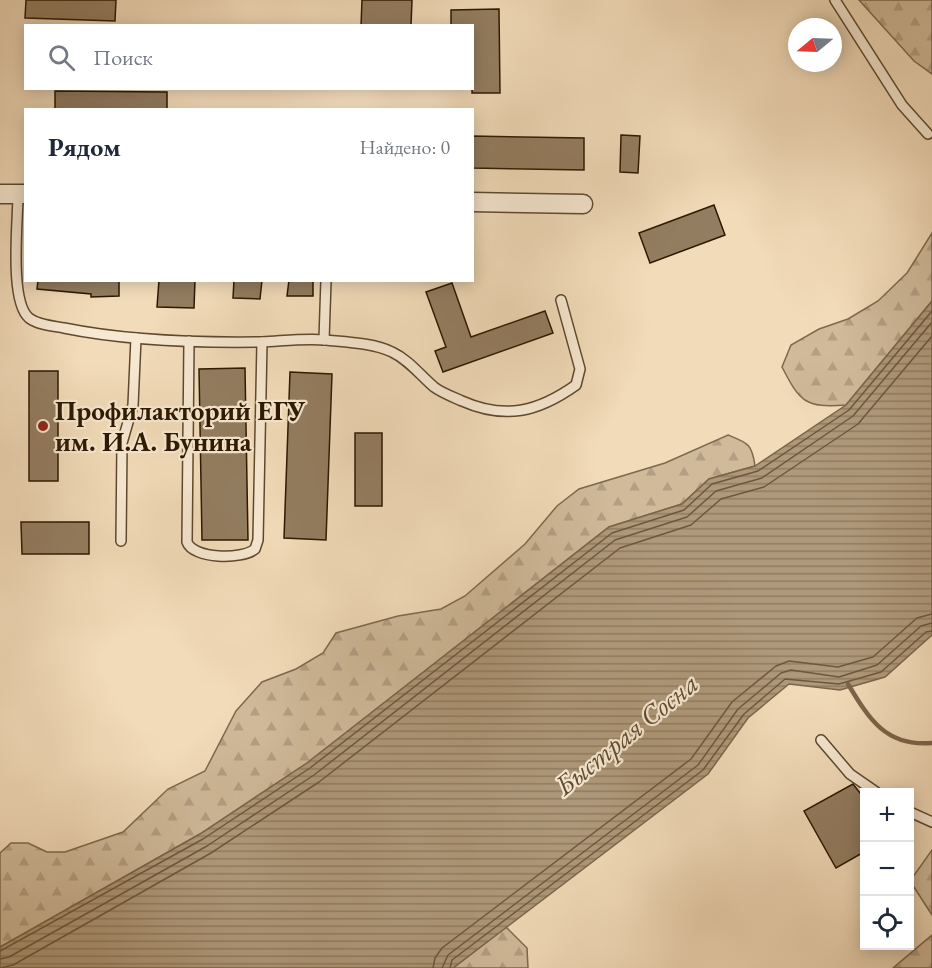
<!DOCTYPE html>
<html lang="ru">
<head>
<meta charset="utf-8">
<style>
  body { margin:0; font-family:"EB Garamond",serif; background:#f6f6f7; color:#1f2937 }
  .controls { position:absolute; right:18px; bottom:18px; display:grid; overflow:hidden; border-radius:0px; box-shadow:0 3px 15px #0003 }
  .controls button { width:54px; height:54px; display:grid; place-items:center; padding:0; border:0; border-bottom:2px solid #e0e1e3; background:#fff; color:#1f2937; font:30px sans-serif }
  .compass { position:absolute; left:788px; top:18px; width:54px; height:54px; border-radius:50%; background:#fff; box-shadow:0 3px 15px #0003; rotate:251deg }
  .list { margin:0; padding:0; list-style:none }
  h2 { display:flex; justify-content:space-between; align-items:center; height:78px; margin:0; padding:0 24px; font-size:26px }
  h2 small { font-size:20px; font-weight:400; color:#747a83 }
  .icon { flex:none; width:33px; height:33px; fill:none; stroke:currentColor; stroke-width:2; stroke-linecap:round; stroke-linejoin:round }
  .map { position:relative; flex:none; width:932px; height:968px; overflow:hidden }
  .search { position:absolute; background:#fff; box-shadow:0 3px 15px #0003; left:24px; top:24px; width:450px; height:66px; display:flex; align-items:center; gap:15px; box-sizing:border-box; padding:0 21px; border-radius:0px; color:#747a83; font-size:22px }
  .panel { position:absolute; background:#fff; box-shadow:0 3px 15px #0003; left:24px; top:108px; width:450px; height:174px; border-radius:0px }
  .map>svg:first-child { display:block }
  .forest { fill:url(#forest-firs); stroke:#7e694d; stroke-width:1.5 }
  .water { fill:url(#water-rules); stroke:#7b6549; stroke-width:1.5 }
  .lines { fill:none; stroke-linecap:round; stroke-linejoin:round }
  .shore { stroke:#6e583d; stroke-width:1.5 }
  .stream { stroke:#7b6549; stroke-width:4.5 }
  .building { fill:#937d60; stroke:#2c1800; stroke-width:1.5 }
  .service-casing { stroke:#5e492e; stroke-width:12 }
  .minor-casing { stroke:#5e492e; stroke-width:21 }
  .service { stroke:#f7e8d2; stroke-width:9 }
  .minor { stroke:#f7e8d2; stroke-width:18 }
  .poi-dot { fill:#8f2418; stroke:#f7e8d2; stroke-width:2 }
  .labels { text-anchor:middle; dominant-baseline:central; stroke-width:4.5; stroke-linejoin:round; paint-order:stroke }
  .poi-label { font-size:27px; font-weight:bold; fill:#2c1800; stroke:#f7e8d2; text-anchor:start }
  .water-label { font-size:28px; font-style:italic; fill:#604c31; stroke:#f7e8d2 }
</style>
</head>
<body>
<div class="map">
<svg width="932" height="968" viewBox="0 0 932 968">
  <defs>
    <pattern id="forest-firs" width="22" height="20" patternUnits="userSpaceOnUse" patternTransform="scale(1.5)"><rect width="22" height="20" fill="#d0ba9a"/><path d="M5 1l3.5 6h-7zM16 11l3.5 6h-7z" fill="#b39f83"/></pattern>
    <pattern id="water-rules" width="6" height="5" patternUnits="userSpaceOnUse" patternTransform="scale(1.5)"><rect width="6" height="5" fill="#af997a"/><path d="M0 2.5h6" fill="none" stroke="#8f7c62"/></pattern>
  </defs>
  <rect width="100%" height="100%" fill="#f2dbb9"/>
  <filter id="stains"><feTurbulence type="fractalNoise" baseFrequency=".00333" numOctaves="4"/><feColorMatrix values="0 0 0 0 .2 0 0 0 0 .09 0 0 0 0 .02 0 0 0 .5 -.17"/></filter>
  <radialGradient id="worn" r=".72"><stop offset=".6" stop-color="#630" stop-opacity="0"/><stop offset="1" stop-color="#630" stop-opacity=".3"/></radialGradient>
  <!-- forest -->
  <g class="forest">
    <polygon points="859,0 932,0 932,74 914,61"/>
    <path d="M932,233v68l-86,104c-41,3 -46,-3 -64,-38l9,-22 28,-16 29,-10 30,-18 29,-28z"/>
    <path d="M728,435c20,8 24,9 27,31l-46,13 -27,25 -73,23 -302,236 -107,71 -200,113v-94l11,-10h17l19,9h18l58,-20 45,-43 37,-18 31,-60 26,-29 34,-13 27,-16 13,-20 62,-17 43,-7 24,-13 60,-52 32,-38 22,-17 86,-26z"/>
    <polygon points="932,850 932,915 910,881"/>
    <polygon points="506,927 527,948 528,968 453,968"/>
    <polygon points="932,935 932,968 893,968"/>
  </g>
  <!-- water -->
  <polygon class="water" points="932,301 932,635 885,677 840,690 789,684 748,718 708,774 453,968 0,968 0,947 200,834 307,763 609,527 682,504 709,479 755,466 846,405"/>
  <g class="lines">
    <!-- shore -->
    <g class="shore">
      <polyline points="0,951 203,839 310,768 612,533 684,510 712,484 758,471 849,410 932,311"/>
      <polyline points="0,959 9,957 207,846 314,775 615,540 687,517 716,491 762,478 853,416 932,322"/>
      <polyline points="0,968 13,965 211,853 319,782 620,548 691,525 721,499 764,487 858,424 932,336"/>
      <polyline points="433,968 435,958 442,948 691,759 732,702 776,666 789,661 838,667 873,657 917,618 932,614"/>
      <polyline points="442,968 448,955 698,765 738,709 781,673 791,670 839,677 877,665 921,626 932,623"/>
      <polyline points="450,968 452,960 703,770 744,714 785,679 839,684 881,672 926,632 932,631"/>
    </g>
    <!-- stream -->
    <path class="stream" d="M848,684c21,35 38,63 84,59"/>
  </g>
  <!-- building -->
  <g class="building">
    <polygon points="26,0 116,0 115,21 25,18"/>
    <polygon points="362,0 412,0 411,26 361,26"/>
    <polygon points="499,9 500,93 472,93 472,26 451,26 451,10"/>
    <polygon points="55,91 167,92 167,110 55,110"/>
    <polygon points="621,135 640,136 638,173 620,172"/>
    <polygon points="472,136 584,138 584,170 472,168"/>
    <polygon points="714,205 725,235 650,263 639,233"/>
    <polygon points="38,280 119,280 119,296 91,297 91,294 37,289"/>
    <polygon points="159,280 195,280 194,308 157,307"/>
    <polygon points="234,280 262,280 260,299 233,298"/>
    <polygon points="289,280 313,280 313,296 287,296"/>
    <polygon points="452,283 471,337 545,311 553,333 443,372 435,351 446,347 426,292"/>
    <polygon points="245,368 248,540 202,540 199,369"/>
    <rect x="29" y="371" width="29" height="110"/>
    <polygon points="290,372 332,374 326,540 284,538"/>
    <rect x="355" y="433" width="27" height="73"/>
    <polygon points="21,522 89,522 89,554 22,554"/>
    <polygon points="853,784 864,798 864,852 836,868 804,811"/>
  </g>
  <g class="lines">
    <defs>
      <g id="service">
        <polyline points="835,0 902,105 928,134"/>
        <path d="M18,194c0,27 -9,107 11,124 9,7 24,8 35,10 64,13 132,15 198,14 21,-1 43,-4 64,-2 20,2 48,3 66,12 17,8 28,23 42,35 8,6 19,10 28,14 43,19 76,11 114,-16l4,-16 -19,-69"/>
        <polyline points="324,340 326,280"/>
        <path d="M189,341l-2,201c6,17 55,18 68,7l3,-9 4,-198"/>
        <polyline points="121,541 122,443 133,405 136,338"/>
        <polyline points="821,740 850,774 876,792"/>
        <polyline points="910,812 932,822"/>
      </g>
      <g id="minor">
        <polyline points="0,194 26,194"/>
        <polyline points="472,202 583,204"/>
      </g>
    </defs>
    <!-- service casing -->
    <use href="#service" class="service-casing"/>
    <!-- minor casing -->
    <use href="#minor" class="minor-casing"/>
    <!-- service -->
    <use href="#service" class="service"/>
    <!-- minor -->
    <use href="#minor" class="minor"/>
  </g>
  <!-- markers -->
  <circle class="poi-dot" cx="43" cy="426" r="6"/>
  <g class="labels">
    <!-- poi labels -->
    <g class="poi-label">
      <text x="55" y="410">Профилакторий ЕГУ<tspan x="55" dy="31">им. И.А. Бунина</tspan></text>
    </g>
    <!-- water labels -->
    <g class="water-label">
      <text transform="translate(626 734) rotate(-39)">Быстрая Сосна</text>
    </g>
  </g>
  <rect width="100%" height="100%" filter="url(#stains)"/>
  <rect width="100%" height="100%" fill="url(#worn)"/>
</svg>
<div class="controls">
<button>+</button>
<button>−</button>
<button><svg class="icon" aria-label="locate" viewBox="0 0 24 24"><circle cx="12" cy="12" r="6"/><path d="M12 2v4M12 18v4M2 12h4M18 12h4"/></svg></button>
</div>
<svg class="compass" viewBox="-18 -18 36 36"><path d="M0-13l5 13h-10z" fill="#e53935"/><path d="M0 13l5-13h-10z" fill="#747a83"/></svg>
<div class="search"><svg class="icon" aria-label="search" viewBox="0 0 24 24"><circle cx="10" cy="10" r="6"/><path d="M15 15l6 6"/></svg>Поиск</div>
<section class="panel">
<h2>Рядом<small>Найдено: 0</small></h2>
<ul class="list">
</ul>
</section>
</div>
</body>
</html>
